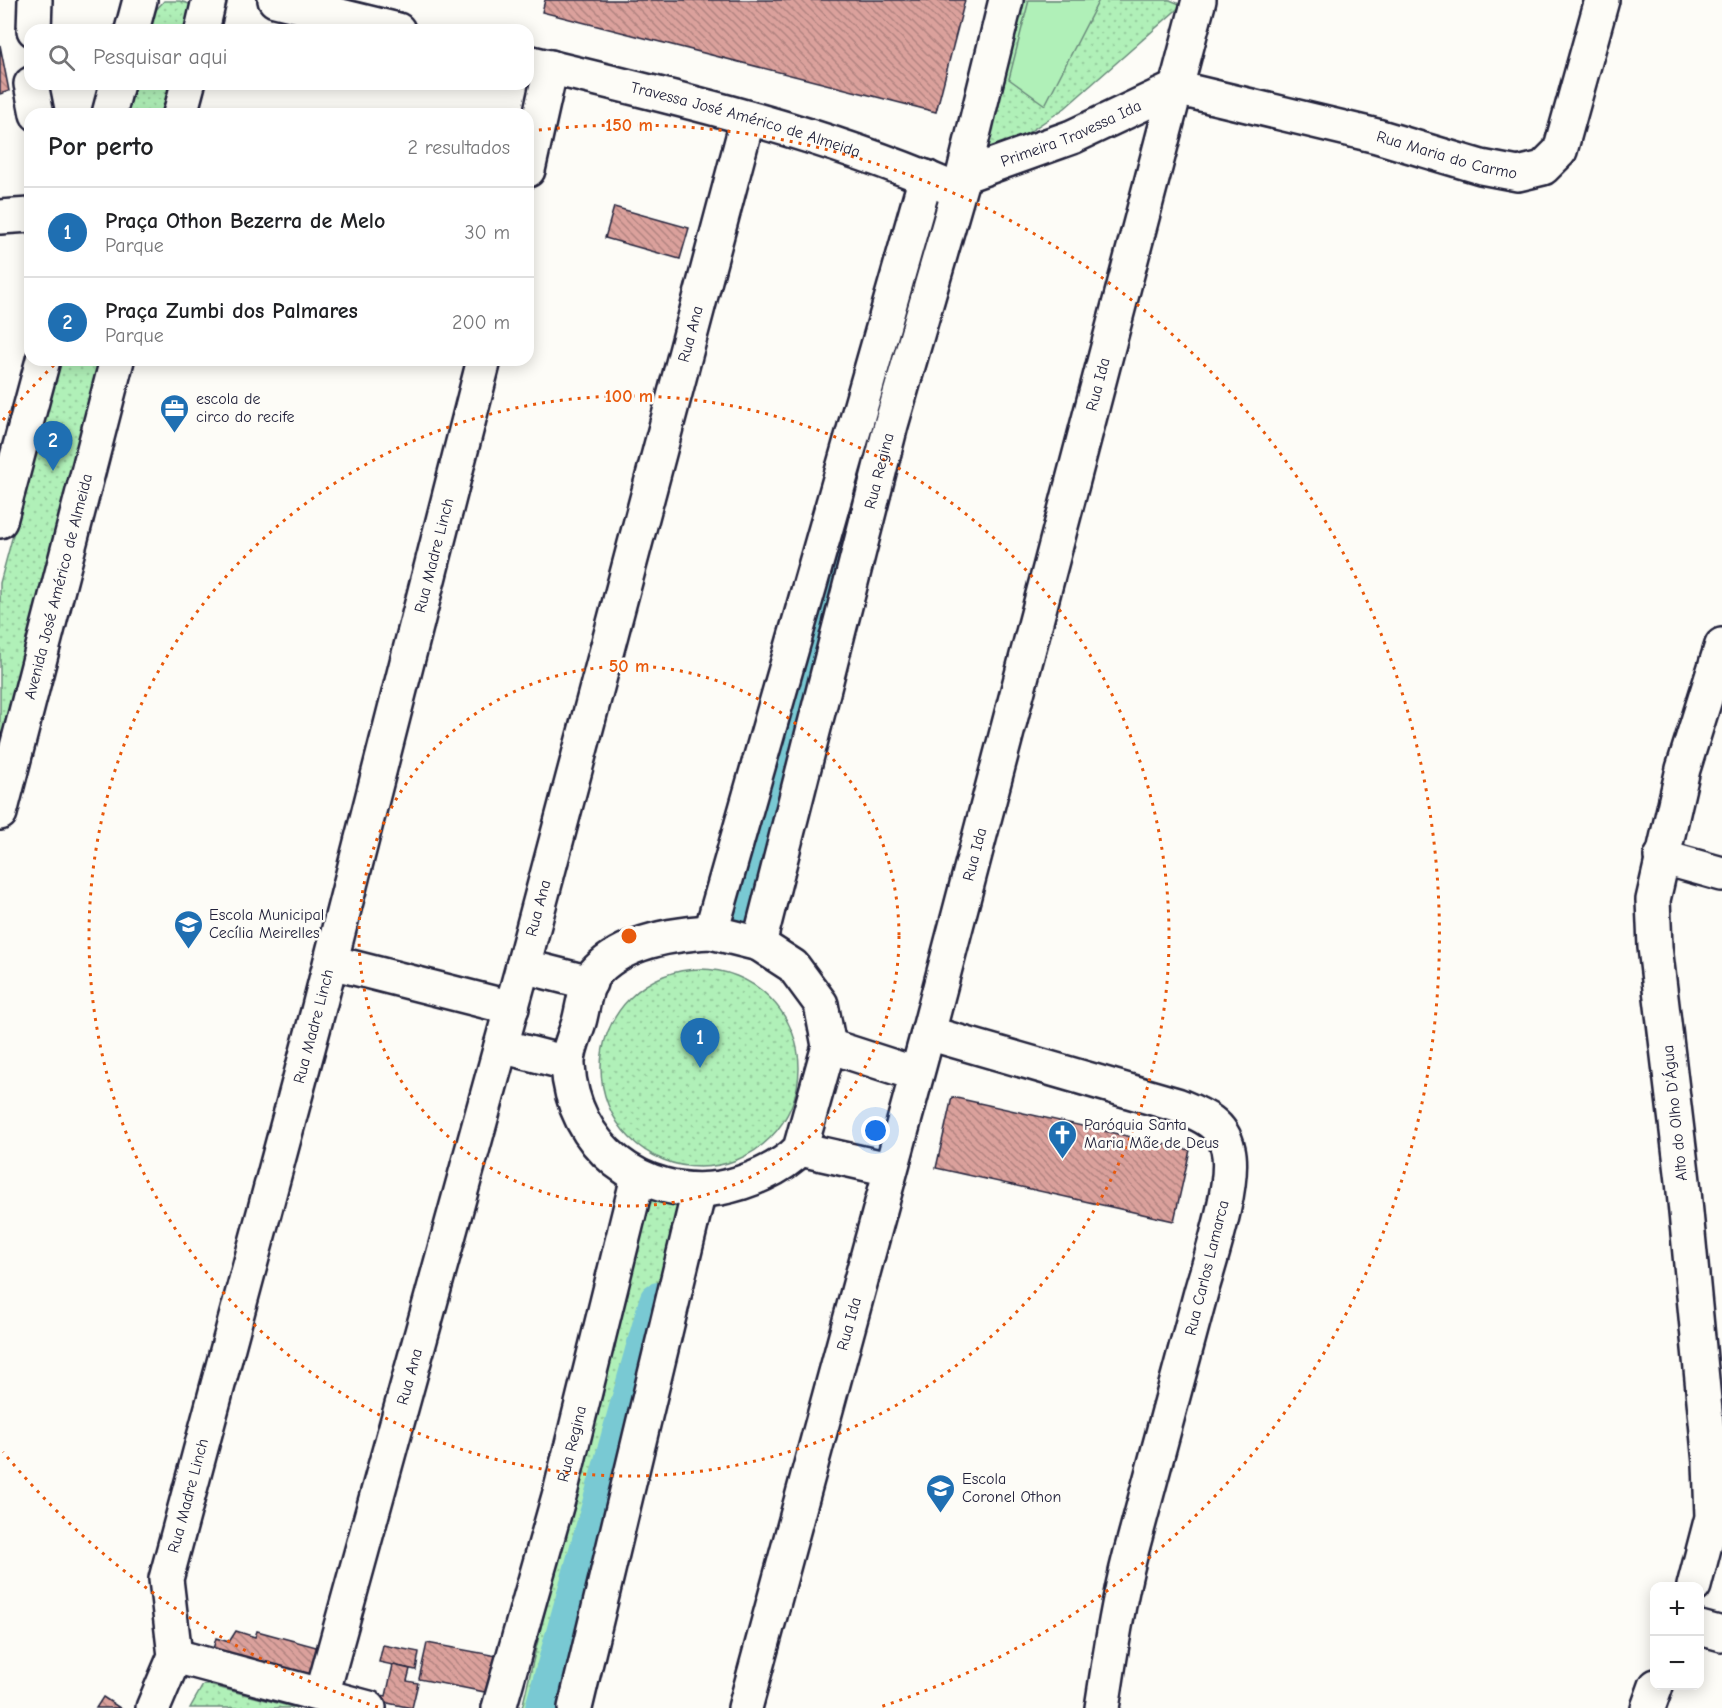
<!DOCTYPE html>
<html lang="pt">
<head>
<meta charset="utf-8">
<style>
  body { margin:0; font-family:"Comic Neue",sans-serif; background:#f6f6f6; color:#202124 }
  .controls { position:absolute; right:18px; bottom:18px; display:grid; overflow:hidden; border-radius:12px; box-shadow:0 3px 15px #0003 }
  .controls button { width:54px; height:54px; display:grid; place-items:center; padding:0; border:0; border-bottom:2px solid #e0e0e0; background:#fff; color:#202124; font:30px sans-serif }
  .you { position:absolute; left:876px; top:1131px; width:21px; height:21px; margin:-15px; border:4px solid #fff; border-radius:50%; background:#1a73e8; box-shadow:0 0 0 9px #1a73e833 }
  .badge { display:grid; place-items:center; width:39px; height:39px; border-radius:50%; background:#1f6fb2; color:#fff; font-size:20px; font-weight:700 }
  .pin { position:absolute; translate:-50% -50px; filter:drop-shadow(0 2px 3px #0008) }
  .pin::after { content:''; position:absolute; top:32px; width:21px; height:18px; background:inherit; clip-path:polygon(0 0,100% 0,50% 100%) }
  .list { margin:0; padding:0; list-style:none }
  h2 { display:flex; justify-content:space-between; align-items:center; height:78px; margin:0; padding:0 24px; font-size:26px }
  h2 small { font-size:20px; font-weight:400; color:#757577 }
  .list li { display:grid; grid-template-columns:39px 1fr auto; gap:18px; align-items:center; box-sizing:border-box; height:90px; padding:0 24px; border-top:2px solid #e0e0e0 }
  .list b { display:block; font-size:22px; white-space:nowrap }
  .list p { margin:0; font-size:20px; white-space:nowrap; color:#757577 }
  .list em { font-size:20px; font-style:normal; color:#757577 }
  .icon { flex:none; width:33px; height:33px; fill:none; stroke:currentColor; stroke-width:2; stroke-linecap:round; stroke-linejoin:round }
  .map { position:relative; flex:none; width:1722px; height:1708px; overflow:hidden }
  .search { position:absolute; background:#fff; box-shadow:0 3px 15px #0003; left:24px; top:24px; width:510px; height:66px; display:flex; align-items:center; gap:15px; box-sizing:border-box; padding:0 21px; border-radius:18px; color:#757577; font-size:22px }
  .panel { position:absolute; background:#fff; box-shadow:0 3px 15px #0003; left:24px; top:108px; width:510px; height:258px; border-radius:18px }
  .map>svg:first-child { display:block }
  .park { fill:url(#park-dots); stroke:#69897a; stroke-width:1.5 }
  .pitch { fill:#b0f0b8; stroke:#69897a; stroke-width:1.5 }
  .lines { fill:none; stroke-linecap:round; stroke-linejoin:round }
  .canal { stroke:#79c9d3; stroke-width:38 }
  .building { fill:url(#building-back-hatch); stroke:#22223b; stroke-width:1.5 }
  .minor-casing { stroke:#22223b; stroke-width:38 }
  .minor { stroke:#fdfcf7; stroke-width:33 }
  .ring { fill:none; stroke:#e8590c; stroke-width:3; stroke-dasharray:3 6 }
  .labels { text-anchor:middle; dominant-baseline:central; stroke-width:5; stroke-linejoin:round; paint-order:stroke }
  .street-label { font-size:16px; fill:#22223b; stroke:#fdfcf7 }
  .poi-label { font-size:16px; fill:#22223b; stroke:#fdfcf7; text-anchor:start }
  .centre { fill:#e8590c; stroke:#fdfcf7; stroke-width:3 }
  .ring-label { font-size:18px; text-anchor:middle; font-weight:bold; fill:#e8590c; stroke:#fdfcf7; stroke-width:5; stroke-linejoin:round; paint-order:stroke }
</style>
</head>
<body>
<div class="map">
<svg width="1722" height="1708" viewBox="0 0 1722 1708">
  <defs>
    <pattern id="park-dots" width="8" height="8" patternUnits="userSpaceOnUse" patternTransform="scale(1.5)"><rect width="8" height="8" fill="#b0f0b8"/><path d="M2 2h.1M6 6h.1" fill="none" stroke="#97ce9f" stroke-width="1.8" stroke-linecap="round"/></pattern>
    <pattern id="building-back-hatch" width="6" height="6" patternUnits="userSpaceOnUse" patternTransform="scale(1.5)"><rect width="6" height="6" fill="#dba19c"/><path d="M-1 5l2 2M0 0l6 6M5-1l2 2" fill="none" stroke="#b18380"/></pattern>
  </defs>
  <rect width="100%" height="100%" fill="#fdfcf7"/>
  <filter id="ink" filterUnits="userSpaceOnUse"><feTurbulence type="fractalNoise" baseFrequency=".0167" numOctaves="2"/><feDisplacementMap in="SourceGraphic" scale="12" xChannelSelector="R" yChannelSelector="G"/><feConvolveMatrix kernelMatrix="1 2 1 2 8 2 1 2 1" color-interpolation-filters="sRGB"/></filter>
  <g filter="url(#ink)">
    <!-- park -->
    <g class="park">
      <polygon points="1022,0 1170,0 1182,5 1065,108 993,156 975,161"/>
      <polygon points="164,1 180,1 193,5 194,30 149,30 154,12"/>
      <polygon points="134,84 179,84 171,114 126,114"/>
      <polygon points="60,360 105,360 0,751 0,583"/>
      <circle cx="700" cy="1068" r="99"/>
      <polygon points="646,1180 696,1191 569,1708 522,1708"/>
      <polygon points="203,1685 209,1685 296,1708 190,1708"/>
    </g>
    <!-- pitch -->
    <polygon class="pitch" points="1029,0 1099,0 1045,105 1009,79"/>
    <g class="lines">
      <!-- canal -->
      <g class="canal">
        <polyline points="739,916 846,542"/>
        <polyline points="544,1708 658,1301"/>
      </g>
    </g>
    <!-- building -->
    <g class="building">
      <polygon points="545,0 965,0 936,112 542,12"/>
      <polygon points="0,45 9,91 0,94"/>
      <polygon points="614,207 689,228 680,259 605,238"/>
      <polygon points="952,1097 1190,1150 1174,1221 936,1168"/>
      <polygon points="236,1631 255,1637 257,1631 320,1648 312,1679 212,1653 216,1638 229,1642"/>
      <polygon points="427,1643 497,1656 490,1693 419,1679"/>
      <polygon points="383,1645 419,1652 416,1670 379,1662"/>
      <polygon points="393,1665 410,1669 407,1681 418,1683 412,1708 363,1698 365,1692 386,1696"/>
      <polygon points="103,1697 120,1708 96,1708"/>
    </g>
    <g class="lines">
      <defs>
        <g id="minor">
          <polyline points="275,0 398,30"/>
          <polyline points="34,30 35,0"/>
          <polyline points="132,30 140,0"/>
          <polyline points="202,30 209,0"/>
          <path id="s1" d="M528,62c140,34 285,67 418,124"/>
          <polyline points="31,84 37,114"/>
          <polyline points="109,114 117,84"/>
          <polyline points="180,114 188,84"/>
          <polyline points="528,170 551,67"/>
          <path id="s2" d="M963,176l109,-39 104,-49 201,48 104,31 37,7 25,-6 17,-17 42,-151"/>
          <polyline points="0,217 30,215"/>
          <polyline points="0,521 43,360"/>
          <path id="s3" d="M0,813l117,-453"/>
          <polyline points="1661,857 1722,874"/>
          <path d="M711,932l48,12 34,22 28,38 8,42 -29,103c-19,20 -53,34 -80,39 -78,12 -148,-42 -152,-123 -1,-13 7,-30 11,-43 4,-14 6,-37 15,-48 27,-32 78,-40 117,-42z"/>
          <polyline points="711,932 926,177"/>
          <path id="s4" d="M759,944l132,-519 72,-249 43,-176"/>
          <polyline points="331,962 512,1008"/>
          <polyline points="523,966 590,983"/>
          <path d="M928,1033l249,72c24,10 45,17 51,44 8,33 -17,108 -27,143 -23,88 -48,176 -71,264 -13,50 -20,101 -28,152"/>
          <polyline points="501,1046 567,1063"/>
          <polyline points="829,1046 916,1074"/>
          <polyline points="800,1149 889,1169"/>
          <polyline points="1694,1586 1712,1517 1710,1463 1683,1181 1655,947 1653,900 1683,769 1722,645"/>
          <polyline points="1700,1628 1722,1634"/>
          <polyline points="175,1656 369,1708"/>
          <path id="s5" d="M322,1695l201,-729 225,-848"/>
          <path id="s6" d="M153,1708l22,-52 -9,-77 152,-568 166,-651"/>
          <path id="s7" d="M499,1708l62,-219 77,-312"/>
          <polyline points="575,1708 699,1191"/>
          <path id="s8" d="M745,1708l183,-675 271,-1033"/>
          <polyline points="1648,1708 1656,1686"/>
        </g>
      </defs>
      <!-- minor casing -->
      <use href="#minor" class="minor-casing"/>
      <!-- minor -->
      <use href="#minor" class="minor"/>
    </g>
  </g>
  <!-- distance rings -->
  <g class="ring">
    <circle cx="629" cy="936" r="270"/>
    <circle cx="629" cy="936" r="540"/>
    <path d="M378 1707A811 811 0 0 1 3 1452M3 420A811 811 0 0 1 56 363M530 131A811 811 0 0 1 880 1707"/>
  </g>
  <!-- icons -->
  <defs>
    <symbol id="office-pin" viewBox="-11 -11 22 30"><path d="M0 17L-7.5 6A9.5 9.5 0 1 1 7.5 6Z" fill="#1f6fb2" stroke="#fdfcf7"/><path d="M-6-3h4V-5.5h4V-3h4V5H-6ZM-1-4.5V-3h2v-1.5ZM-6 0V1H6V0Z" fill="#fff"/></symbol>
    <symbol id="school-pin" viewBox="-11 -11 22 30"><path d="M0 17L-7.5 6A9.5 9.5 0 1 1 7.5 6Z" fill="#1f6fb2" stroke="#fdfcf7"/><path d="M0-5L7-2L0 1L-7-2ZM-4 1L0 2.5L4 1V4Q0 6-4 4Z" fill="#fff"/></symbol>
    <symbol id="church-pin" viewBox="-11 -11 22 30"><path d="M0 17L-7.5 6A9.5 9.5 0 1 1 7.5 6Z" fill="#1f6fb2" stroke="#fdfcf7"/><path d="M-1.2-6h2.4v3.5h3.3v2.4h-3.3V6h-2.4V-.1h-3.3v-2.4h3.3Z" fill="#fff"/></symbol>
  </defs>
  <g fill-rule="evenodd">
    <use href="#office-pin" x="158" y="392" width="33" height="45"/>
    <use href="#school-pin" x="172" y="908" width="33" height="45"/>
    <use href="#church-pin" x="1046" y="1118" width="33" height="45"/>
    <use href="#school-pin" x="924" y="1472" width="33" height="45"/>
  </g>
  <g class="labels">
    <!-- street labels -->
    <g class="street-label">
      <text stroke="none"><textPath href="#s1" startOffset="225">Travessa José Américo de Almeida</textPath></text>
      <text stroke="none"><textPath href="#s2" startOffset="116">Primeira Travessa Ida</textPath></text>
      <text stroke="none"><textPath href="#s2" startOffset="510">Rua Maria do Carmo</textPath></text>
      <text stroke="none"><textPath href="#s5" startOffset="1410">Rua Ana</textPath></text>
      <text stroke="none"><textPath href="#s8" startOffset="1370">Rua Ida</textPath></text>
      <text stroke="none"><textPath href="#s4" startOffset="488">Rua Regina</textPath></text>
      <text stroke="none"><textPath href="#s6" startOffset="1192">Rua Madre Linch</textPath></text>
      <text stroke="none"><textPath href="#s3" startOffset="234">Avenida José Américo de Almeida</textPath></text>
      <text stroke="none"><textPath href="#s8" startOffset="884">Rua Ida</textPath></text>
      <text stroke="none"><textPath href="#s5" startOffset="816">Rua Ana</textPath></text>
      <text stroke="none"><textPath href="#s6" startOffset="706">Rua Madre Linch</textPath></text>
      <text transform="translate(1675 1113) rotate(-96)">Alto do Olho D'Água</text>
      <text transform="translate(1207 1268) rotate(-76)">Rua Carlos Lamarca</text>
      <text stroke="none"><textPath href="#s8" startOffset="398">Rua Ida</textPath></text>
      <text stroke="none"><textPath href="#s5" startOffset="330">Rua Ana</textPath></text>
      <text stroke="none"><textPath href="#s7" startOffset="274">Rua Regina</textPath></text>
      <text stroke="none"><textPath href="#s6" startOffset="220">Rua Madre Linch</textPath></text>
    </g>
    <!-- poi labels -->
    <g class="poi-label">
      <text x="196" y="399">escola de<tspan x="196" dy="18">circo do recife</tspan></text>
      <text x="209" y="915">Escola Municipal<tspan x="209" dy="18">Cecília Meirelles</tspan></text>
      <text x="1084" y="1125">Paróquia Santa<tspan x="1084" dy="18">Maria Mãe de Deus</tspan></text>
      <text x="962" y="1479">Escola<tspan x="962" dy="18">Coronel Othon</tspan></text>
    </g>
  </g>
  <circle cx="629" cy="936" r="9" class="centre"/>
  <g class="ring-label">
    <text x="629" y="131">150 m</text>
    <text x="629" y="402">100 m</text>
    <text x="629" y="672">50 m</text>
  </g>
</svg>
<div class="controls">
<button>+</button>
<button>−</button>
</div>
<div class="you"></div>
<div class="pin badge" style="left:700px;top:1068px">1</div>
<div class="pin badge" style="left:53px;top:471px">2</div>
<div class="search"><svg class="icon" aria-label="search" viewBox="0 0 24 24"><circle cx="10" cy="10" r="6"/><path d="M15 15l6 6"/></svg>Pesquisar aqui</div>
<section class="panel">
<h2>Por perto<small>2 resultados</small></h2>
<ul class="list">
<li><span class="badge">1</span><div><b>Praça Othon Bezerra de Melo</b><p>Parque</p></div><em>30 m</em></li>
<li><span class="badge">2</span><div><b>Praça Zumbi dos Palmares</b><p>Parque</p></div><em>200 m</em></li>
</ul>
</section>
</div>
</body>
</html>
